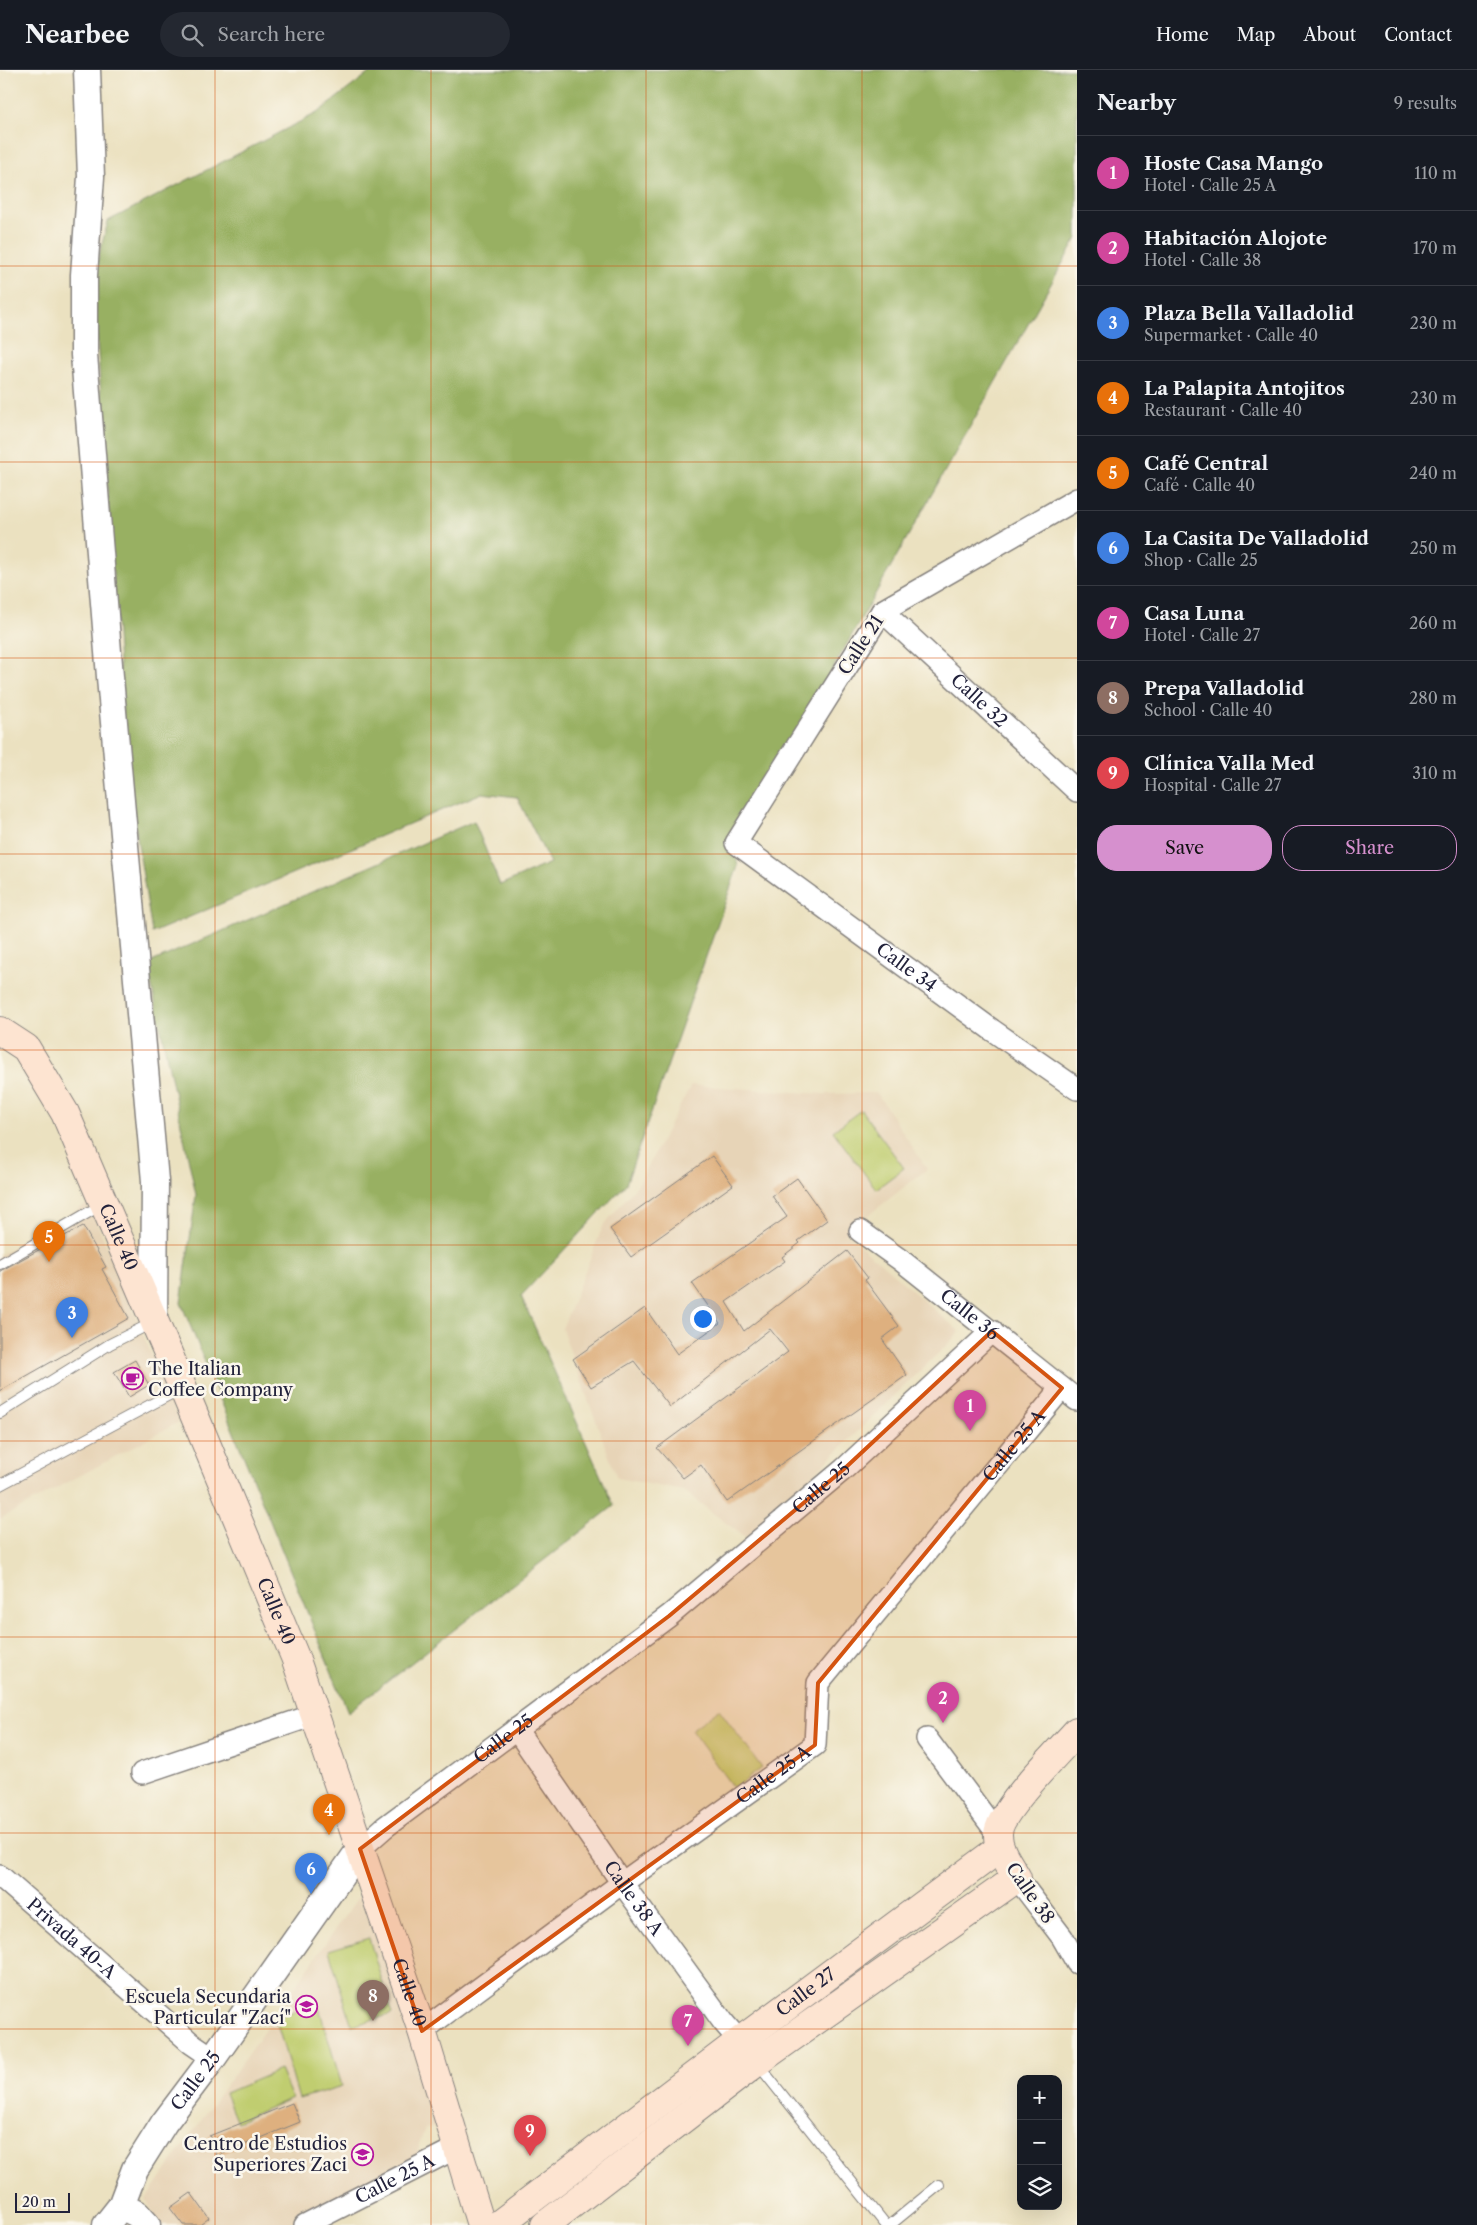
<!DOCTYPE html>
<html lang="en">
<head>
<meta charset="utf-8">
<style>
  body { margin:0; font-family:"Libre Caslon Text",serif; background:#242831; color:#f1f3f6 }
  .controls { position:absolute; right:15px; bottom:15px; display:grid; overflow:hidden; border-radius:10px; box-shadow:0 5px 20px #0002 }
  .controls button { width:45px; height:45px; display:grid; place-items:center; padding:0; border:0; border-bottom:1px solid #363941; background:#171b24; color:#f1f3f6; font:25px sans-serif }
  .scale { position:absolute; left:15px; bottom:12px; width:55px; box-sizing:border-box; padding-left:5px; border:2px solid #22223b; border-top:0; font-size:14px; line-height:18px; white-space:nowrap; color:#22223b; -webkit-text-stroke:4px #fbf7ec; paint-order:stroke }
  .you { position:absolute; left:702px; top:1248px; width:18px; height:18px; margin:-12px; border:4px solid #fff; border-radius:50%; background:#1a73e8; box-shadow:0 0 0 8px #1a73e833 }
  .badge { display:grid; place-items:center; width:32px; height:32px; border-radius:50%; background:#d690ce; color:#fff; font-size:16px; font-weight:700 }
  .pin { position:absolute; translate:-50% -41px; filter:drop-shadow(0 1px 2px #0008) }
  .pin::after { content:''; position:absolute; top:26px; width:18px; height:15px; background:inherit; clip-path:polygon(0 0,100% 0,50% 100%) }
  .list { margin:0; padding:0; list-style:none }
  h2 { display:flex; justify-content:space-between; align-items:center; height:65px; margin:0; padding:0 20px; font-size:21px }
  h2 small { font-size:16px; font-weight:400; color:#9ea1a6 }
  .list li { display:grid; grid-template-columns:32px 1fr auto; gap:15px; align-items:center; box-sizing:border-box; height:75px; padding:0 20px; border-top:1px solid #363941 }
  .list b { display:block; font-size:19px; white-space:nowrap }
  .list p { margin:0; font-size:16px; white-space:nowrap; color:#9ea1a6 }
  .list em { font-size:16px; font-style:normal; color:#9ea1a6 }
  .actions { display:flex; gap:10px; padding:15px 20px }
  .actions a { flex:1; padding:11px 0; border:1px solid #d690ce; border-radius:20px; text-align:center; font-size:18px; color:#d690ce }
  .actions .main { background:#d690ce; color:#111 }
  .icon { flex:none; width:28px; height:28px; fill:none; stroke:currentColor; stroke-width:2; stroke-linecap:round; stroke-linejoin:round }
  .map { position:relative; flex:none; width:1077px; height:2155px; overflow:hidden }
  header { display:flex; align-items:center; gap:30px; box-sizing:border-box; height:70px; padding:0 25px; background:#171b24; border-bottom:1px solid #363941 }
  header strong { font-size:24px }
  nav { display:flex; gap:28px; margin-inline-start:auto; font-size:18px }
  .search { width:350px; height:45px; background:#242831; display:flex; align-items:center; gap:12px; box-sizing:border-box; padding:0 18px; border-radius:28px; color:#9ea1a6; font-size:19px }
  main { display:flex }
  aside { flex:1; background:#171b24 }
  .map>svg:first-child { display:block }
  .built { fill:#e7d4b7 }
  .green { fill:#c0cd6f; stroke:#717855 }
  .forest { fill:#98b062; stroke:#5d694e }
  .building { fill:#deb07f }
  .lines { fill:none; stroke-linecap:round; stroke-linejoin:round }
  .service-casing { stroke:#86827e; stroke-width:12 }
  .minor-casing { stroke:#86827e; stroke-width:24 }
  .tertiary-casing { stroke:#86827e; stroke-width:29 }
  .secondary-casing { stroke:#86827e; stroke-width:30 }
  .service { stroke:#fff; stroke-width:10 }
  .minor { stroke:#fff; stroke-width:21 }
  .tertiary { stroke:#fff; stroke-width:26 }
  .secondary { stroke:#fde4d1; stroke-width:28 }
  .marked { fill:#d45411; fill-opacity:0.2; stroke:#d45411; stroke-width:4; stroke-linejoin:round }
  .grid { fill:none; stroke:#d45411; stroke-width:1; stroke-opacity:0.55 }
  .labels { text-anchor:middle; dominant-baseline:central; stroke-width:5; stroke-linejoin:round; paint-order:stroke }
  .street-label { font-size:18px; fill:#22223b; stroke:#fbf7ec }
  .poi-label { font-size:18px; fill:#22223b; stroke:#fbf7ec; text-anchor:end }
</style>
</head>
<body>
<header>
<strong>Nearbee</strong>
<div class="search"><svg class="icon" aria-label="search" viewBox="0 0 24 24"><circle cx="10" cy="10" r="6"/><path d="M15 15l6 6"/></svg>Search here</div>
<nav><a>Home</a><a>Map</a><a>About</a><a>Contact</a></nav>
</header>
<main>
<div class="map">
<svg width="1077" height="2155" viewBox="0 0 1077 2155">
  <rect width="100%" height="100%" fill="#fbf7ec"/>
  <filter id="ink" filterUnits="userSpaceOnUse"><feTurbulence type="fractalNoise" baseFrequency=".02" numOctaves="2"/><feDisplacementMap in="SourceGraphic" scale="10" xChannelSelector="R" yChannelSelector="G"/><feConvolveMatrix kernelMatrix="1 2 1 2 8 2 1 2 1" color-interpolation-filters="sRGB"/></filter>
  <filter id="wash" filterUnits="userSpaceOnUse"><feTurbulence type="fractalNoise" baseFrequency=".0096" numOctaves="4" result="noise"/><feDisplacementMap in="SourceGraphic" scale="20" xChannelSelector="R" yChannelSelector="G"/><feGaussianBlur stdDeviation="1.12" result="paint"/><feColorMatrix in="noise" values="0 0 0 0 0 0 0 0 0 0 0 0 0 0 0 0 0 1.4 0 .05"/><feComposite in="paint" operator="in"/></filter>
  <g filter="url(#wash)">
    <rect width="100%" height="100%" fill="#ebe1c0"/>
    <!-- built -->
    <g class="built">
      <polygon points="691,1015 824,1024 877,1023 927,1099 846,1163 960,1262 747,1469 684,1421 617,1408 562,1259 603,1156 639,1113"/>
      <polygon points="89,1133 179,1352 0,1449 0,1185"/>
      <polygon points="363,1820 446,2053 425,2059 419,2074 418,2086 291,2155 159,2155 146,2129"/>
    </g>
    <!-- green -->
    <g class="green">
      <polygon points="861,1040 904,1098 876,1119 833,1061"/>
      <polygon points="719,1639 762,1698 734,1719 691,1660"/>
      <polygon points="369,1868 392,1944 352,1956 329,1880"/>
      <polygon points="318,1934 342,2016 299,2029 275,1947"/>
      <polygon points="280,2000 292,2028 237,2052 225,2023"/>
    </g>
    <!-- forest -->
    <polygon class="forest" points="373,0 1077,0 1077,168 734,773 738,796 626,1114 521,1226 614,1436 348,1642 181,1233 196,1125 147,894 474,751 500,815 550,793 517,727 482,723 152,863 126,698 93,208 108,151 317,43"/>
    <g id="blocks">
      <!-- building -->
      <g class="building">
        <polygon points="712,1086 733,1115 631,1187 610,1159"/>
        <polygon points="797,1108 827,1150 798,1171 800,1173 782,1187 785,1191 726,1232 744,1261 847,1181 868,1208 865,1210 899,1256 882,1269 907,1305 727,1432 701,1395 683,1408 657,1378 788,1282 770,1259 670,1337 634,1291 591,1317 573,1289 645,1238 677,1284 720,1253 692,1213 787,1147 772,1126"/>
        <polygon points="83,1156 106,1197 102,1199 129,1248 0,1321 0,1201"/>
        <polygon points="135,1290 149,1315 129,1327 114,1302"/>
        <polygon points="292,2033 300,2052 217,2086 209,2066"/>
        <polygon points="191,2123 209,2148 200,2155 183,2155 170,2138"/>
      </g>
    </g>
  </g>
  <g filter="url(#ink)">
    <use href="#blocks" fill-opacity="0" stroke="#86827e" stroke-width="1"/>
    <g class="lines">
      <defs>
        <g id="service">
          <polyline points="0,1194 103,1134"/>
          <polyline points="0,1343 110,1274 154,1252"/>
          <polyline points="0,1415 182,1318"/>
          <polyline points="757,1993 886,2155"/>
          <polyline points="890,2155 939,2115"/>
        </g>
        <g id="minor">
          <path id="s1" d="M1077,429l-195,112 -146,232 256,187 85,59"/>
          <path id="s2" d="M882,541l195,180"/>
          <path id="s3" d="M860,1161l42,30 175,139"/>
          <path id="s4" d="M516,1659l106,154 102,140 25,29"/>
          <polyline points="927,1669 997,1763"/>
          <polyline points="142,1703 314,1645"/>
          <path id="s5" d="M360,1779l25,-22 284,-211 175,-147 148,-138"/>
          <path id="s6" d="M0,1806l191,167 22,15"/>
          <polyline points="1017,1808 1062,1867 1077,1893"/>
          <path id="s7" d="M422,1961l200,-148 193,-138 3,-62 244,-295"/>
          <path id="s8" d="M305,2155l153,-78"/>
        </g>
        <g id="tertiary">
          <polyline points="87,0 91,107 84,205 84,285 111,619 155,1111 154,1251"/>
          <polyline points="121,2136 137,2144 147,2155"/>
          <path id="s9" d="M106,2155l15,-19 14,-37 29,-46 49,-65 147,-209"/>
        </g>
        <g id="secondary">
          <path id="s10" d="M0,961l26,17 39,65 118,275 112,269 127,374 59,194"/>
          <path id="s11" d="M498,2155l242,-184 260,-193"/>
          <path d="M545,2155l212,-163 260,-184c-7,-13 -19,-27 -19,-43 -1,-22 63,-86 79,-104"/>
        </g>
      </defs>
      <!-- service casing -->
      <use href="#service" class="service-casing"/>
      <!-- minor casing -->
      <use href="#minor" class="minor-casing"/>
      <!-- tertiary casing -->
      <use href="#tertiary" class="tertiary-casing"/>
      <!-- secondary casing -->
      <use href="#secondary" class="secondary-casing"/>
      <!-- service -->
      <use href="#service" class="service"/>
      <!-- minor -->
      <use href="#minor" class="minor"/>
      <!-- tertiary -->
      <use href="#tertiary" class="tertiary"/>
      <!-- secondary -->
      <use href="#secondary" class="secondary"/>
    </g>
  </g>
  <!-- marked area -->
  <path class="marked" d="M992,1261l70,57 -244,295 -3,62 -393,286 -62,-182 309,-233 175,-147z"/>
  <!-- grid -->
  <path class="grid" d="M215,0v2155M431,0v2155M646,0v2155M862,0v2155M0,196h1077M0,392h1077M0,588h1077M0,784h1077M0,980h1077M0,1175h1077M0,1371h1077M0,1567h1077M0,1763h1077M0,1959h1077"/>
  <!-- icons -->
  <defs>
    <symbol id="cafe-ring" viewBox="-11 -11 22 22"><circle r="9.5" fill="#fbf7ec" stroke="#b5179e" stroke-width="1.5"/><path d="M-5.5-4.5H6V0H3Q3 3.5 0 3.5H-2.5Q-5.5 3.5-5.5 0ZM3-3.2v2h1.7v-2ZM-6 4.5H4V6H-6Z" fill="#b5179e"/></symbol>
    <symbol id="school-ring" viewBox="-11 -11 22 22"><circle r="9.5" fill="#fbf7ec" stroke="#b5179e" stroke-width="1.5"/><path d="M0-5L7-2L0 1L-7-2ZM-4 1L0 2.5L4 1V4Q0 6-4 4Z" fill="#b5179e"/></symbol>
    <symbol id="university-ring" viewBox="-11 -11 22 22"><circle r="9.5" fill="#fbf7ec" stroke="#b5179e" stroke-width="1.5"/><path d="M0-5L7-2L0 1L-7-2ZM-4 1L0 2.5L4 1V4Q0 6-4 4Z" fill="#b5179e"/></symbol>
  </defs>
  <g fill-rule="evenodd">
    <use href="#cafe-ring" x="120" y="1296" width="25" height="25"/>
    <use href="#school-ring" x="294" y="1924" width="25" height="25"/>
    <use href="#university-ring" x="350" y="2072" width="25" height="25"/>
  </g>
  <g class="labels">
    <!-- street labels -->
    <g class="street-label">
      <text transform="translate(861 575) rotate(-57)">Calle 21</text>
      <text stroke="none"><textPath href="#s2" startOffset="132">Calle 32</textPath></text>
      <text stroke="none"><textPath href="#s1" startOffset="710">Calle 34</textPath></text>
      <text stroke="none"><textPath href="#s10" startOffset="242">Calle 40</textPath></text>
      <text stroke="none"><textPath href="#s3" startOffset="138">Calle 36</textPath></text>
      <text stroke="none"><textPath href="#s7" startOffset="856">Calle 25 A</textPath></text>
      <text stroke="none"><textPath href="#s5" startOffset="586">Calle 25</textPath></text>
      <text stroke="none"><textPath href="#s10" startOffset="648">Calle 40</textPath></text>
      <text stroke="none"><textPath href="#s5" startOffset="181">Calle 25</textPath></text>
      <text stroke="none"><textPath href="#s7" startOffset="435">Calle 25 A</textPath></text>
      <text transform="translate(1030 1823) rotate(55)">Calle 38</text>
      <text stroke="none"><textPath href="#s4" startOffset="206">Calle 38 A</textPath></text>
      <text stroke="none"><textPath href="#s6" startOffset="95">Privada 40-A</textPath></text>
      <text stroke="none"><textPath href="#s11" startOffset="386">Calle 27</textPath></text>
      <text stroke="none"><textPath href="#s10" startOffset="1052">Calle 40</textPath></text>
      <text stroke="none"><textPath href="#s9" startOffset="171">Calle 25</textPath></text>
      <text stroke="none"><textPath href="#s8" startOffset="101">Calle 25 A</textPath></text>
    </g>
    <!-- poi labels -->
    <g class="poi-label">
      <text x="148" y="1299" text-anchor="start">The Italian<tspan x="148" dy="21">Coffee Company</tspan></text>
      <text x="291" y="1927">Escuela Secundaria<tspan x="291" dy="21">Particular "Zací"</tspan></text>
      <text x="347" y="2074">Centro de Estudios<tspan x="347" dy="21">Superiores Zaci</tspan></text>
    </g>
  </g>
</svg>
<div class="controls">
<button>+</button>
<button>−</button>
<button><svg class="icon" aria-label="layers" viewBox="0 0 24 24"><path d="M12 4l9 5-9 5-9-5zM3 14l9 5 9-5"/></svg></button>
</div>
<div class="scale">20 m</div>
<div class="you"></div>
<div class="pin badge" style="left:970px;top:1361px;background:#d1479c">1</div>
<div class="pin badge" style="left:943px;top:1653px;background:#d1479c">2</div>
<div class="pin badge" style="left:72px;top:1268px;background:#3f7fe0">3</div>
<div class="pin badge" style="left:329px;top:1765px;background:#e8710a">4</div>
<div class="pin badge" style="left:49px;top:1192px;background:#e8710a">5</div>
<div class="pin badge" style="left:311px;top:1824px;background:#3f7fe0">6</div>
<div class="pin badge" style="left:688px;top:1976px;background:#d1479c">7</div>
<div class="pin badge" style="left:373px;top:1951px;background:#8d6e63">8</div>
<div class="pin badge" style="left:530px;top:2086px;background:#e0444e">9</div>
</div>
<aside>
<h2>Nearby<small>9 results</small></h2>
<ul class="list">
<li><span class="badge" style="background:#d1479c">1</span><div><b>Hoste Casa Mango</b><p>Hotel · Calle 25 A</p></div><em>110 m</em></li>
<li><span class="badge" style="background:#d1479c">2</span><div><b>Habitación Alojote</b><p>Hotel · Calle 38</p></div><em>170 m</em></li>
<li><span class="badge" style="background:#3f7fe0">3</span><div><b>Plaza Bella Valladolid</b><p>Supermarket · Calle 40</p></div><em>230 m</em></li>
<li><span class="badge" style="background:#e8710a">4</span><div><b>La Palapita Antojitos</b><p>Restaurant · Calle 40</p></div><em>230 m</em></li>
<li><span class="badge" style="background:#e8710a">5</span><div><b>Café Central</b><p>Café · Calle 40</p></div><em>240 m</em></li>
<li><span class="badge" style="background:#3f7fe0">6</span><div><b>La Casita De Valladolid</b><p>Shop · Calle 25</p></div><em>250 m</em></li>
<li><span class="badge" style="background:#d1479c">7</span><div><b>Casa Luna</b><p>Hotel · Calle 27</p></div><em>260 m</em></li>
<li><span class="badge" style="background:#8d6e63">8</span><div><b>Prepa Valladolid</b><p>School · Calle 40</p></div><em>280 m</em></li>
<li><span class="badge" style="background:#e0444e">9</span><div><b>Clínica Valla Med</b><p>Hospital · Calle 27</p></div><em>310 m</em></li>
</ul>
<div class="actions"><a class="main">Save</a><a>Share</a></div>
</aside>
</main>
</body>
</html>
